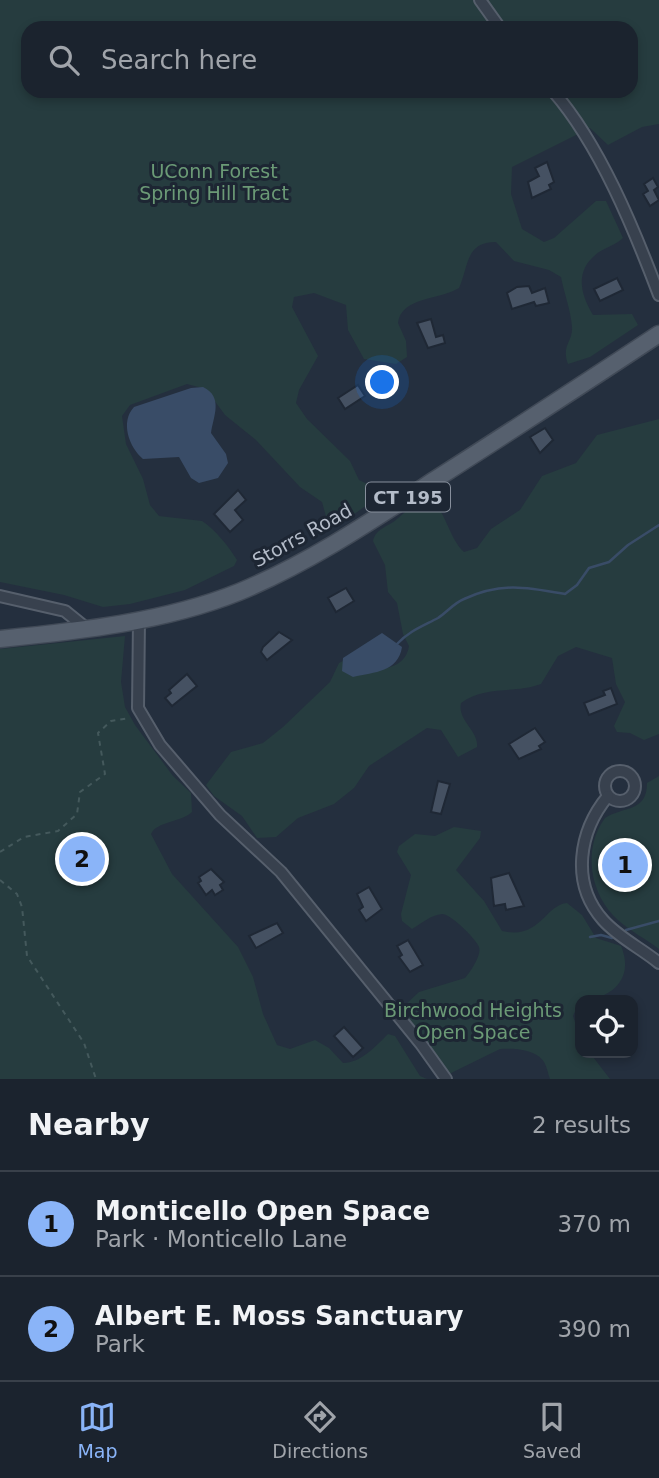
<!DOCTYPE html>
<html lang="en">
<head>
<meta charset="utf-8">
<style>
  body { margin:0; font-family:"DejaVu Sans",sans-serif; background:#282f3a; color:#f1f3f6 }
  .controls { position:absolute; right:21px; bottom:21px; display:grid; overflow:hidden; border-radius:14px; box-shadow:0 4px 10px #0003 }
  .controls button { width:63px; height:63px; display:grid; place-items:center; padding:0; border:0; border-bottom:2px solid #39404a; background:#1b232e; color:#f1f3f6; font:35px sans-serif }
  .you { position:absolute; left:383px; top:383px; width:24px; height:24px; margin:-18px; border:5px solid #fff; border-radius:50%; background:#1a73e8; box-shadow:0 0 0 10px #1a73e833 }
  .badge { display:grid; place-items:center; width:46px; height:46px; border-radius:50%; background:#8ab4f8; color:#111; font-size:23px; font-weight:700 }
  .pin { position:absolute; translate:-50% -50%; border:4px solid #fff; box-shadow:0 2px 7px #0006 }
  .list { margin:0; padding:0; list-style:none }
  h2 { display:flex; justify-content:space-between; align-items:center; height:91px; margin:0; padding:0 28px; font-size:30px }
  h2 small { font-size:23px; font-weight:400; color:#a0a4aa }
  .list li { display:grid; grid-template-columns:46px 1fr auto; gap:21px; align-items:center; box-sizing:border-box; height:105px; padding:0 28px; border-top:2px solid #39404a }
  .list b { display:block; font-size:26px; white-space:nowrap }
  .list p { margin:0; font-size:23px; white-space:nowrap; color:#a0a4aa }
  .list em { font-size:23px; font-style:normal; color:#a0a4aa }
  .icon { flex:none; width:38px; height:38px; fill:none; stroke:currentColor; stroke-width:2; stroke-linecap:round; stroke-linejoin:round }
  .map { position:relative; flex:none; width:659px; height:1079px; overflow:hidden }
  .search { position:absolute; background:#1b232e; box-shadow:0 4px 10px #0003; left:21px; right:21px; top:21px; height:77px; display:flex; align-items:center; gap:18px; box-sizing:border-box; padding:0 24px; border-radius:21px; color:#a0a4aa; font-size:26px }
  .sheet { height:301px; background:#1b232e }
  nav { display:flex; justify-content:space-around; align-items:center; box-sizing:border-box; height:98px; border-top:2px solid #39404a; background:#1b232e; font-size:19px; color:#a0a4aa }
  nav a { display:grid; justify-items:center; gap:4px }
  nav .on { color:#8ab4f8 }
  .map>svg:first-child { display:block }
  .green { fill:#263c3f; fill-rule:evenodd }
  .water { fill:#394c67 }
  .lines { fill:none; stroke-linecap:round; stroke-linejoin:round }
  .stream { stroke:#394c67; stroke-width:2.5 }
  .building { fill:#455162; stroke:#1f2835; stroke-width:2 }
  .street-casing { stroke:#565f6c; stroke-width:14 }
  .primary-casing { stroke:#414a57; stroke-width:19 }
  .path { stroke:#44595c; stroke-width:2; stroke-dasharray:5 5; stroke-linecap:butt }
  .street { stroke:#38414e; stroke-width:10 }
  .primary { stroke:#56606e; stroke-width:16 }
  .labels { text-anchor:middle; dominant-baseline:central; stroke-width:6; stroke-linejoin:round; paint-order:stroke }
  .shield { fill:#1d2633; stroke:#878f9c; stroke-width:2 }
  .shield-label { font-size:18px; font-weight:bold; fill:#b4bcc9 }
  .park-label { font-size:19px; fill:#6b9a76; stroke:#1d2633 }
  .street-label { font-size:19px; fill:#b4bcc9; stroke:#1d2633 }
</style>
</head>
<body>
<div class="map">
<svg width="659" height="1079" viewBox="0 0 659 1079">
  <rect width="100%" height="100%" fill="#242f3e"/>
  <!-- green -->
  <g class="green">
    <path d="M0,0h659v124l-17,3 -34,18 -18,-17 -78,39 -1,27 11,35 22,13 10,-4 42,-37h10l17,37c-8,7 -16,9 -24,14 -24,17 -20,40 -6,63l39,-1 6,11 -48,32 -22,7c-7,-19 5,-22 4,-37 -1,-16 -8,-34 -11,-50l-12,-7 -35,-9 -18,-19c-31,0 -27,24 -37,46 -20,12 -58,9 -61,35l8,18 1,16 -11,7 -32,-5 -16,-29 -2,-25 -32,-12 -20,4 -2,10 26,49 -19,34 -3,13 11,16 43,42 9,19 23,11 -2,10 -16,6 -26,19 -9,1 -7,-25 -22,-15 -44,-47 -31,-25 -19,-26 -19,-5 -57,21 -8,11 4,28 17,35 7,26 9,11 43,5c13,8 27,26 35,39l-3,6 -49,24 -55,14 -27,3 -39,-12 -64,-13zM28,28h603v63h-603z"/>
    <path d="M659,419v315l-15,6 -14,-7 -13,-1 -3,-6 11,-24 -9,-18 -4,-26 -36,-11 -18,9 -17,28c-27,10 -56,1 -80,19 -4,17 18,28 16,44l-19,10 -17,-27 -14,-2 -58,38 -15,22 -20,16 -36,14 -22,19 -19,1 -15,-22 -28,-20 -8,-11 25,-33 32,-9 20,-16 47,-45 9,-19 6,-3 16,11c20,-2 44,-1 48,-25l-6,-12 -6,-31 -9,-11 -3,-27 -12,-24c3,-13 15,-14 24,-22 49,-45 43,11 67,33l13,-4 14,-19 29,-19 22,-34 34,-13 21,-28z"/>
    <path d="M125,636l-4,46 4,25 10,18 38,51 18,17 1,19c-12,11 -35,9 -41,22l21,40 66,73 15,30 10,37 14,31 13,4 25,-9 14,8 14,15c18,0 33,-17 45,-29l7,2 25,40 7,3h-427v-430z"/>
    <path d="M659,776v173c-13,-10 -29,-18 -41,-29 -28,-25 -36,-71 -13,-102 18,-12 42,-5 42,-35z"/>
    <path d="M454,827l27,4 -1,7 -24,32 28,31 18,30c38,9 43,-26 65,-28l15,12 14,23 25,8c14,33 -10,54 -41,54l-7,16 7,21v16h10l20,26h-60c-2,-5 -3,-12 -6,-17 -8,-13 -30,-14 -44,-13l-55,27 -45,-61 5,-3 -1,-6 15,-14 46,-14c5,-6 17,-23 14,-31 -3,-8 -28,-33 -37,-33 -11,1 -20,9 -30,15l-10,-8 -1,-7 10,-39 -14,-23 2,-6 16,-12 20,2z"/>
  </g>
  <!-- water -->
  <g class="water">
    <path d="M203,387c21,10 10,30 8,46l15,21 2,9 -10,15 -19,5 -8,-5 -12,-21 -36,2c-14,-12 -23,-37 -9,-52l57,-19z"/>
    <path d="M382,633l20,14c-4,25 -27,25 -49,30l-11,-6 1,-13z"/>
  </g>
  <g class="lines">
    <!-- stream -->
    <g class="stream">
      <path d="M397,644c12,-13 26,-18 41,-26 9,-6 16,-15 26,-19 37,-17 62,-12 101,-5l12,-9 12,-17 20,-6 19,-17 31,-20"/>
      <polyline points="626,930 659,921"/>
      <polyline points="590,937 601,935 612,938"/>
    </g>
  </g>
  <!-- building -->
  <g class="building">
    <polygon points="547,162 554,182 549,185 551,189 532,198 528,182 539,176 535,168"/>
    <polygon points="653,178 658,187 654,190 659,200 650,206 643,194 648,191 644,184"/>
    <polygon points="617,278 623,290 600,301 594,289"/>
    <polygon points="529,286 532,293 545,288 549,303 536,306 534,302 512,309 507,293 517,287"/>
    <polygon points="431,319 436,337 443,335 445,343 428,348 417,323"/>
    <polygon points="358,385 365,396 345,409 338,398"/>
    <polygon points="545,428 553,440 540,453 530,437"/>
    <polygon points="238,490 246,500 235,510 243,520 230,532 214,514"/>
    <polygon points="346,588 354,601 336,612 328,598"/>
    <polygon points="279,632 292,640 267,660 261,652 263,647"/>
    <polygon points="187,674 197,686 172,706 165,698 171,693 169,690"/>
    <polygon points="611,688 617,704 589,715 584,703 605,695 603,691"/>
    <polygon points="535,728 545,742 539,746 541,749 519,759 509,744"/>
    <polygon points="438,781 450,784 441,814 431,812"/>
    <polygon points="211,869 224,882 220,885 223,890 215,895 212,890 206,895 198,883 201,881 199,877"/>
    <polygon points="509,873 524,906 506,910 505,904 494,906 491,878"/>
    <polygon points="369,887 382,909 366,921 359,910 363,907 357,894"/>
    <polygon points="277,923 283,933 256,948 249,936"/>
    <polygon points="408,940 423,965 410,972 399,957 402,955 397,946"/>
    <polygon points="344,1027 363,1048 353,1057 334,1036"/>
  </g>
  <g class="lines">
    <defs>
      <g id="street">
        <polyline points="480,0 500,28"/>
        <path d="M553,91c47,54 81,138 106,204"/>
        <polyline points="0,596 65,611 86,628"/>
        <polyline points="139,620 138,708 160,745 220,815 281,872 421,1044 446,1079"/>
        <circle cx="620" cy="786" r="15"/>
        <path d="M608,796c-29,35 -38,87 -5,124 16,18 38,28 56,43"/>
      </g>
      <path id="primary" d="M0,639c79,-8 164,-17 239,-47 70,-29 134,-72 197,-113 75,-48 149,-96 223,-145"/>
    </defs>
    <!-- street casing -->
    <use href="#street" class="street-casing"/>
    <!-- primary casing -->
    <use href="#primary" class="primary-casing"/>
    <!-- path -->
    <g class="path">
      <polyline points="0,852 24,837 58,831 77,814 80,792 105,774 98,733 111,721 130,718"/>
      <polyline points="0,880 17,894 22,907 27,956 84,1043 96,1079"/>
    </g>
    <!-- street -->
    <use href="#street" class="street"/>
    <!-- primary -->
    <use href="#primary" class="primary"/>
  </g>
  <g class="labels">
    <!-- shield labels -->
    <rect class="shield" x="366" y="482.5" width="84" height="29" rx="5"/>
    <g class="shield-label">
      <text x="408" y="497">CT 195</text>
    </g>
    <!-- park labels -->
    <g class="park-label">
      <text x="214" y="171">UConn Forest<tspan x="214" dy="22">Spring Hill Tract</tspan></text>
      <text x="473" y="1010">Birchwood Heights<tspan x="473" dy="22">Open Space</tspan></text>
    </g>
    <!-- street labels -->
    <g class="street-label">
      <text transform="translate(302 535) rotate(-29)">Storrs Road</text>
    </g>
  </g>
</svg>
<div class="controls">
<button><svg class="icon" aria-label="locate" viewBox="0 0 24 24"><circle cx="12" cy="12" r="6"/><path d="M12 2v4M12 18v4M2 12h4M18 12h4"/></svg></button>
</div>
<div class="you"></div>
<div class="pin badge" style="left:625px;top:865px">1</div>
<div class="pin badge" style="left:82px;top:859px">2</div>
<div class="search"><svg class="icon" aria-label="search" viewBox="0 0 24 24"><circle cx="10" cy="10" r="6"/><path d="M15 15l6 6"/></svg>Search here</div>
</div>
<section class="sheet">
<h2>Nearby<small>2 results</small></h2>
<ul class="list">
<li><span class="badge">1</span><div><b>Monticello Open Space</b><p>Park · Monticello Lane</p></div><em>370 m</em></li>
<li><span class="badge">2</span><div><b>Albert E. Moss Sanctuary</b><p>Park</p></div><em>390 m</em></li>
</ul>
</section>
<nav>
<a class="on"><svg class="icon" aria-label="map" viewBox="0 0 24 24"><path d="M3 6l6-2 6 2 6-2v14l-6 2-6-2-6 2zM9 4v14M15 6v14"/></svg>Map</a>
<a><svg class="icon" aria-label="directions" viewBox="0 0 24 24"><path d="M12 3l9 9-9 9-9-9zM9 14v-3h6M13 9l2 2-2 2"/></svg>Directions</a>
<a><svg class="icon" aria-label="saved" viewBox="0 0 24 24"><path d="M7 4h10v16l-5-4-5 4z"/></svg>Saved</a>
</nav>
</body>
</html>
